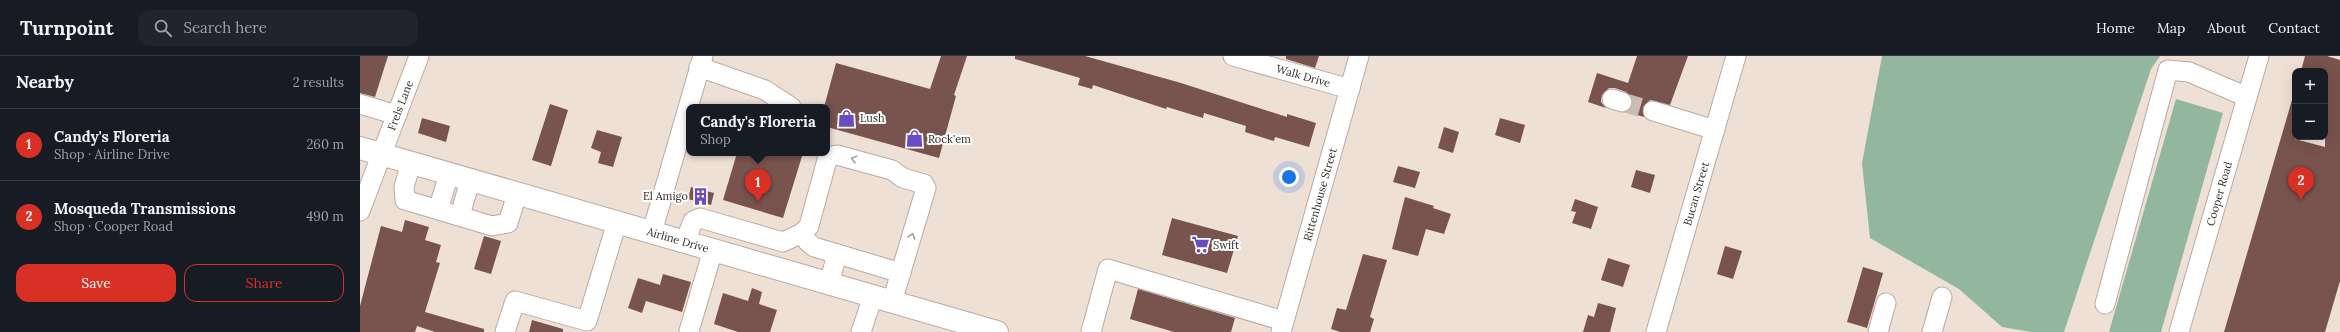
<!DOCTYPE html>
<html lang="en">
<head>
<meta charset="utf-8">
<style>
  body { margin:0; font-family:Lora,serif; background:#20242c; color:#f1f3f6 }
  .controls { position:absolute; right:12px; top:12px; display:grid; overflow:hidden; border-radius:8px; box-shadow:0 4px 16px #0002 }
  .controls button { width:36px; height:36px; display:grid; place-items:center; padding:0; border:0; border-bottom:1px solid #363941; background:#171b24; color:#f1f3f6; font:20px sans-serif }
  .you { position:absolute; left:929px; top:121px; width:14px; height:14px; margin:-10px; border:3px solid #fff; border-radius:50%; background:#1a73e8; box-shadow:0 0 0 6px #1a73e833 }
  .badge { display:grid; place-items:center; width:26px; height:26px; border-radius:50%; background:#d93025; color:#fff; font-size:13px; font-weight:700 }
  .pin { position:absolute; translate:-50% -33px; filter:drop-shadow(0 1px 2px #0008) }
  .pin::after { content:''; position:absolute; top:21px; width:14px; height:12px; background:inherit; clip-path:polygon(0 0,100% 0,50% 100%) }
  .popup { position:absolute; left:326px; top:48px; width:144px; height:52px; box-sizing:border-box; display:grid; place-content:center; border-radius:8px; background:#171b24; filter:drop-shadow(0 1px 3px #0005); font-size:13px; white-space:nowrap; color:#9ea1a6 }
  .popup b { font-size:15px; color:#f1f3f6 }
  .popup::after { content:''; position:absolute; left:50%; top:100%; margin-left:-8px; border:8px solid transparent; border-top-color:#171b24 }
  .list { margin:0; padding:0; list-style:none }
  h2 { display:flex; justify-content:space-between; align-items:center; height:52px; margin:0; padding:0 16px; font-size:17px }
  h2 small { font-size:13px; font-weight:400; color:#9ea1a6 }
  .list li { display:grid; grid-template-columns:26px 1fr auto; gap:12px; align-items:center; box-sizing:border-box; height:72px; padding:0 16px; border-top:1px solid #363941 }
  .list b { display:block; font-size:15px; white-space:nowrap }
  .list p { margin:0; font-size:13px; white-space:nowrap; color:#9ea1a6 }
  .list em { font-size:13px; font-style:normal; color:#9ea1a6 }
  .actions { display:flex; gap:8px; padding:12px 16px }
  .actions a { flex:1; padding:9px 0; border:1px solid #d93025; border-radius:12px; text-align:center; font-size:14px; color:#d93025 }
  .actions .main { background:#d93025; color:#fff }
  .icon { flex:none; width:22px; height:22px; fill:none; stroke:currentColor; stroke-width:2; stroke-linecap:round; stroke-linejoin:round }
  .map { position:relative; flex:none; width:1980px; height:276px; overflow:hidden }
  header { display:flex; align-items:center; gap:24px; box-sizing:border-box; height:56px; padding:0 20px; background:#171b24; border-bottom:1px solid #363941 }
  header strong { font-size:19px }
  nav { display:flex; gap:22px; margin-inline-start:auto; font-size:14px }
  .search { width:280px; height:36px; background:#20242c; display:flex; align-items:center; gap:10px; box-sizing:border-box; padding:0 14px; border-radius:12px; color:#9ea1a6; font-size:15px }
  main { display:flex }
  aside { flex:1; background:#171b24 }
  .map>svg:first-child { display:block }
  .forest { fill:#92b69e }
  .building { fill:#79534e }
  .lines { fill:none; stroke-linecap:round; stroke-linejoin:round }
  .minor-tunnel { stroke:#c9bcb3; stroke-width:19; stroke-dasharray:19 10; stroke-linecap:butt }
  .minor-casing { stroke:#b9aaa1; stroke-width:21 }
  .major-casing { stroke:#b9aaa1; stroke-width:24 }
  .minor { stroke:#fff; stroke-width:19 }
  .major { stroke:#fff; stroke-width:22 }
  .oneway { stroke:#a2a09e }
  .labels { text-anchor:middle; dominant-baseline:central; stroke-width:4; stroke-linejoin:round; paint-order:stroke }
  .street-label { font-size:11px; fill:#312c28; stroke:#fff }
  .poi-label { font-size:11px; fill:#312c28; stroke:#fff; text-anchor:start }
</style>
</head>
<body>
<header>
<strong>Turnpoint</strong>
<div class="search"><svg class="icon" aria-label="search" viewBox="0 0 24 24"><circle cx="10" cy="10" r="6"/><path d="M15 15l6 6"/></svg>Search here</div>
<nav><a>Home</a><a>Map</a><a>About</a><a>Contact</a></nav>
</header>
<main>
<aside>
<h2>Nearby<small>2 results</small></h2>
<ul class="list">
<li><span class="badge">1</span><div><b>Candy's Floreria</b><p>Shop · Airline Drive</p></div><em>260 m</em></li>
<li><span class="badge">2</span><div><b>Mosqueda Transmissions</b><p>Shop · Cooper Road</p></div><em>490 m</em></li>
</ul>
<div class="actions"><a class="main">Save</a><a>Share</a></div>
</aside>
<div class="map">
<svg width="1980" height="276" viewBox="0 0 1980 276">
  <rect width="100%" height="100%" fill="#efe0d6"/>
  <!-- forest -->
  <g class="forest">
    <polygon points="1522,0 1800,0 1791,13 1704,276 1671,276 1642,271 1599,233 1510,182 1502,107"/>
    <polygon points="1816,43 1863,57 1801,276 1749,276"/>
  </g>
  <!-- building -->
  <g class="building">
    <polygon points="0,0 28,0 15,41 0,37"/>
    <polygon points="581,0 607,0 594,39 596,40 579,102 467,71 467,51 464,51 476,7 570,33"/>
    <polygon points="655,0 725,0 821,27 927,61 927,58 956,67 949,91 915,81 914,85 885,76 886,70 844,57 843,62 807,51 806,53 733,29 732,33 718,29 720,22 655,3"/>
    <polygon points="926,0 959,0 955,12 926,3"/>
    <polygon points="1277,0 1328,0 1310,49 1290,44 1283,51 1284,61 1267,56 1272,50 1273,43 1266,36 1255,32 1249,32 1242,39 1241,46 1246,52 1228,46 1237,17 1268,27"/>
    <polygon points="1945,0 1967,0 1980,4 1980,225 1965,276 1864,276 1932,44 1935,44 1935,83 1965,91 1965,15 1941,15"/>
    <polygon points="190,48 208,54 191,110 172,104"/>
    <polygon points="62,62 90,70 86,86 58,77"/>
    <polygon points="1140,62 1165,69 1160,87 1135,79"/>
    <polygon points="1084,71 1099,76 1093,97 1078,92"/>
    <polygon points="237,74 262,81 253,111 238,107 241,96 231,92"/>
    <polygon points="377,97 443,97 423,162 363,144"/>
    <polygon points="1038,110 1060,116 1055,132 1033,126"/>
    <polygon points="1276,114 1295,119 1290,137 1271,131"/>
    <polygon points="331,131 354,137 351,149 328,143"/>
    <polygon points="1045,141 1074,150 1073,152 1091,158 1084,178 1066,173 1058,200 1032,193"/>
    <polygon points="1215,143 1238,151 1231,173 1212,167 1216,156 1211,155"/>
    <polygon points="812,162 878,180 867,217 802,199"/>
    <polygon points="45,164 69,171 65,184 81,189 76,206 80,207 65,256 124,273 124,276 75,276 57,270 55,276 0,276 0,250 21,170 42,176"/>
    <polygon points="124,180 141,185 131,218 114,213"/>
    <polygon points="1365,190 1382,195 1373,223 1357,218"/>
    <polygon points="1003,198 1027,204 1010,261 1014,263 1010,276 980,276 971,273 977,252 986,254"/>
    <polygon points="1248,202 1270,209 1263,231 1241,224"/>
    <polygon points="1503,211 1523,217 1507,272 1487,266"/>
    <polygon points="303,218 331,226 322,256 286,245 282,257 268,252 278,222 300,229"/>
    <polygon points="392,232 402,236 399,248 417,254 410,276 378,276 354,268 363,237 388,245"/>
    <polygon points="778,233 875,262 871,276 814,276 770,263"/>
    <polygon points="1238,247 1256,252 1250,276 1223,276 1228,259 1234,261"/>
    <polygon points="172,264 203,273 203,276 169,276"/>
  </g>
  <g class="lines">
    <!-- minor-tunnel -->
    <polyline class="minor-tunnel" points="1262,46 1293,55"/>
    <defs>
      <g id="minor">
        <path id="s1" d="M873,0l117,33"/>
        <polyline points="339,11 405,34 431,51"/>
        <polyline points="1252,43 1262,46"/>
        <polyline points="0,48 37,59"/>
        <polyline points="1293,55 1355,74"/>
        <polyline points="51,107 44,131 45,144 132,170 148,167 157,138"/>
        <polyline points="78,154 89,118"/>
        <path id="s2" d="M0,155l59,-155"/>
        <polyline points="100,160 110,124"/>
        <polyline points="292,176 343,0"/>
        <polyline points="442,177 448,186 454,191 541,217"/>
        <polyline points="325,186 333,165 340,162 423,186 442,177 449,170 467,104 471,100 477,99 532,114 543,122 564,128 566,132 532,246"/>
        <polyline points="469,228 477,198"/>
        <polyline points="1745,248 1808,14 1829,16 1887,41"/>
        <polyline points="329,275 353,194"/>
        <polyline points="145,276 155,245 227,265 257,166"/>
        <polyline points="501,276 513,240"/>
        <polyline points="731,276 748,213 924,265"/>
        <path id="s3" d="M921,276l78,-276"/>
        <path id="s4" d="M1296,276l80,-276"/>
        <polyline points="1518,276 1526,247"/>
        <polyline points="1572,276 1582,241"/>
        <path id="s5" d="M1819,276l80,-276"/>
      </g>
      <g id="major">
        <path id="s6" d="M0,92l637,184"/>
      </g>
    </defs>
    <!-- minor casing -->
    <use href="#minor" class="minor-casing"/>
    <!-- major casing -->
    <use href="#major" class="major-casing"/>
    <!-- minor -->
    <use href="#minor" class="minor"/>
    <!-- major -->
    <use href="#major" class="major"/>
  </g>
  <!-- one-way arrows -->
  <defs><path id="oneway-chevron" d="M-2-3.5L2.5 0L-2 3.5" fill="none" stroke-width="1.6" stroke-linecap="round" stroke-linejoin="round"/></defs>
  <g class="oneway">
    <use href="#oneway-chevron" transform="translate(494 103) rotate(-165)"/>
    <use href="#oneway-chevron" transform="translate(552 180) rotate(-73)"/>
  </g>
  <!-- icons -->
  <defs>
    <symbol id="shop-bare" viewBox="-9 -9 18 18"><path d="M-5-2.5h2.3a2.7 3.5 0 0 1 5.4 0H5L5.5 6h-11ZM-1.5-2.5h3a1.5 2.3 0 0 0-3 0Z" fill="#6b4bc4" stroke="#fff" stroke-width="2.5" paint-order="stroke"/></symbol>
    <symbol id="building-bare" viewBox="-9 -9 18 18"><path d="M-4-6H4V6H1V3H-1V6H-4ZM-2.5-4.3h1.7v1.8h-1.7ZM.8-4.3h1.7v1.8H.8ZM-2.5-1h1.7V.8h-1.7ZM.8-1h1.7V.8H.8Z" fill="#6b4bc4" stroke="#fff" stroke-width="2.5" paint-order="stroke"/></symbol>
    <symbol id="supermarket-bare" viewBox="-9 -9 18 18"><path d="M-6-5.5h2.5l.6 2H6L4.5 2H-2.5L-4.4-4H-6ZM-1.5 3.2a1.3 1.3 0 1 0 .1 0ZM3 3.2a1.3 1.3 0 1 0 .1 0Z" fill="#6b4bc4" stroke="#fff" stroke-width="2.5" paint-order="stroke"/></symbol>
  </defs>
  <g fill-rule="evenodd">
    <use href="#shop-bare" x="474" y="50" width="25" height="25"/>
    <use href="#shop-bare" x="542" y="70" width="25" height="25"/>
    <use href="#building-bare" x="328" y="128" width="25" height="25"/>
    <use href="#supermarket-bare" x="828" y="176" width="25" height="25"/>
  </g>
  <g class="labels">
    <!-- street labels -->
    <g class="street-label">
      <text stroke="none"><textPath href="#s1" startOffset="73">Walk Drive</textPath></text>
      <text stroke="none"><textPath href="#s2" startOffset="113">Frels Lane</textPath></text>
      <text stroke="none"><textPath href="#s3" startOffset="143">Rittenhouse Street</textPath></text>
      <text stroke="none"><textPath href="#s4" startOffset="144">Bucan Street</textPath></text>
      <text stroke="none"><textPath href="#s5" startOffset="144">Cooper Road</textPath></text>
      <text stroke="none"><textPath href="#s6" startOffset="331">Airline Drive</textPath></text>
    </g>
    <!-- poi labels -->
    <g class="poi-label">
      <text x="500" y="62">Lush</text>
      <text x="568" y="83">Rock'em</text>
      <text x="328" y="140" text-anchor="end">El Amigo</text>
      <text x="853" y="189">Swift</text>
    </g>
  </g>
</svg>
<div class="controls">
<button>+</button>
<button>−</button>
</div>
<div class="you"></div>
<div class="pin badge" style="left:398px;top:146px">1</div>
<div class="popup"><b>Candy's Floreria</b>Shop</div>
<div class="pin badge" style="left:1941px;top:144px">2</div>
</div>
</main>
</body>
</html>
